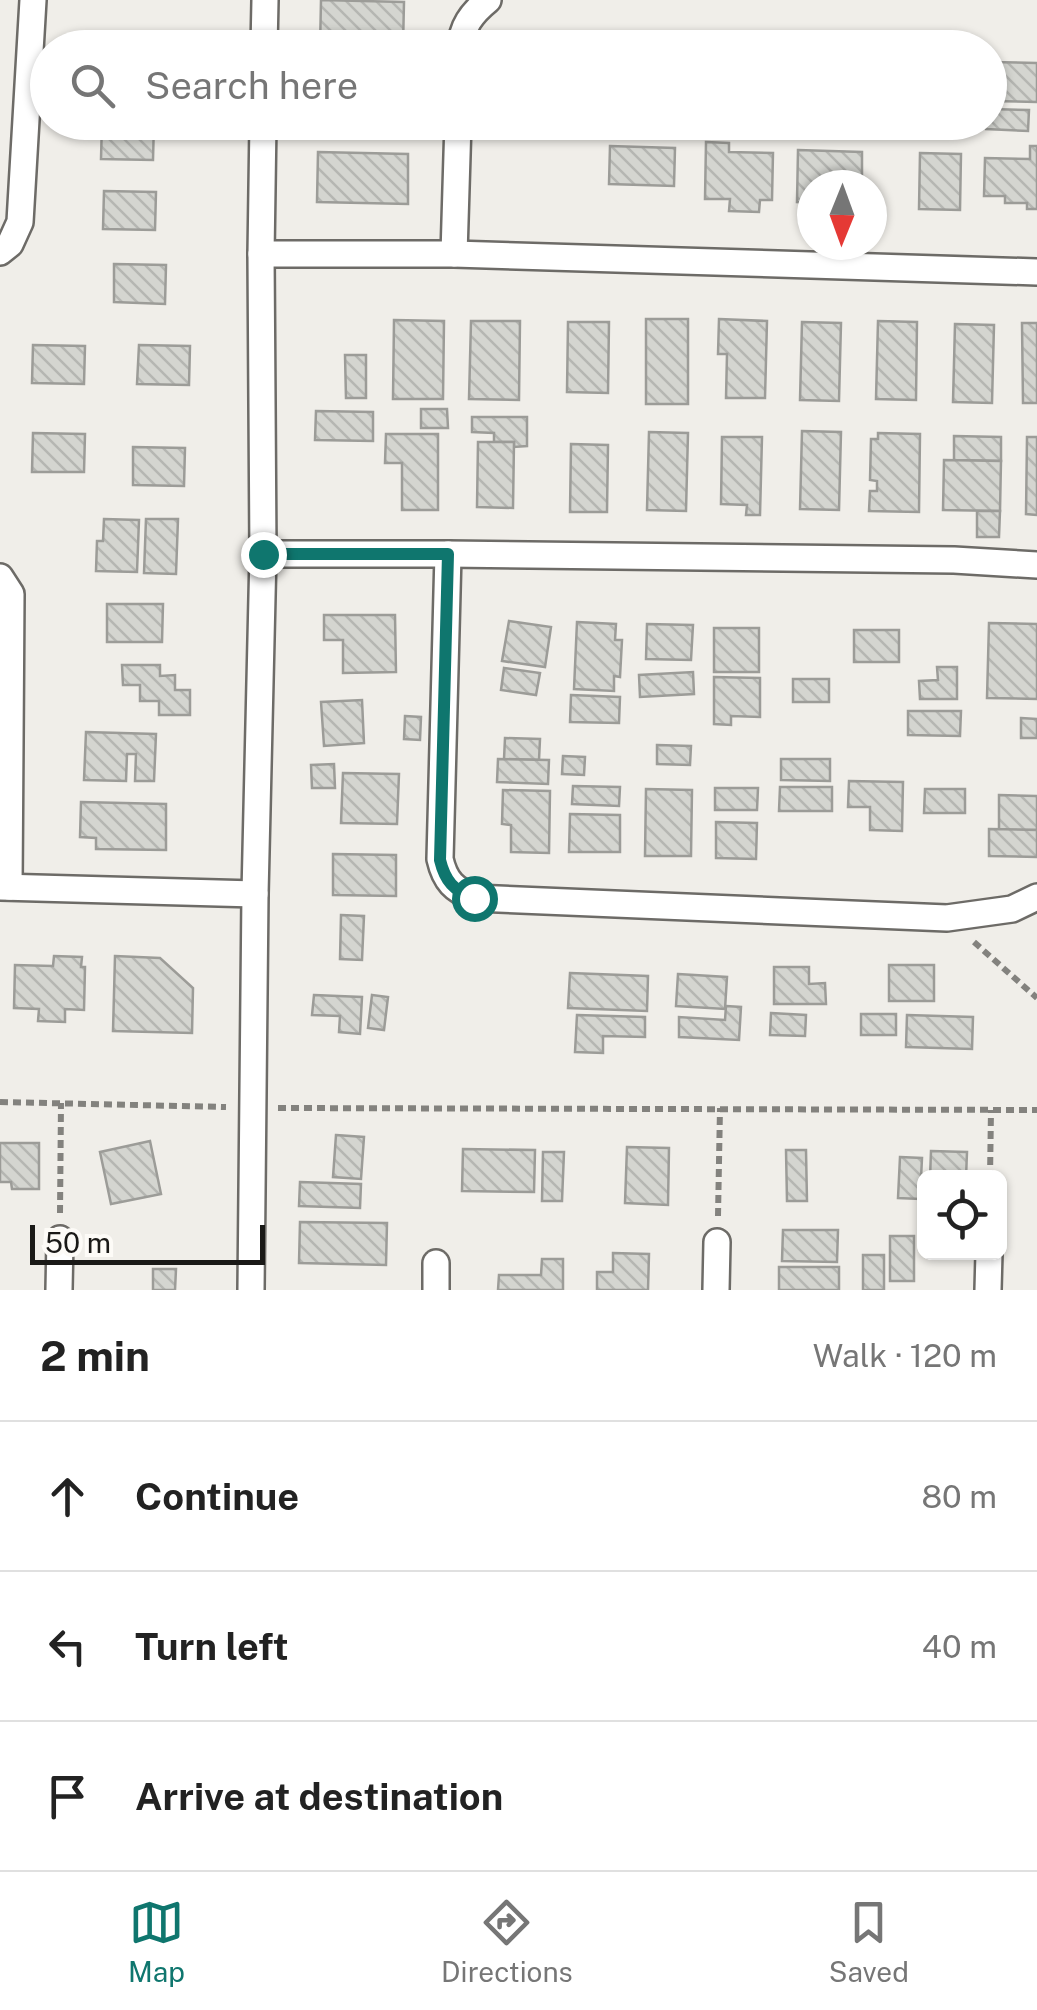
<!DOCTYPE html>
<html lang="en">
<head>
<meta charset="utf-8">
<style>
  body { margin:0; font-family:"Public Sans",sans-serif; background:#f6f6f6; color:#222 }
  .controls { position:absolute; right:30px; bottom:30px; display:grid; overflow:hidden; border-radius:15px; box-shadow:0 2px 8px #0004 }
  .controls button { width:90px; height:90px; display:grid; place-items:center; padding:0; border:0; border-bottom:2px solid #e0e0e0; background:#fff; color:#222; font:50px sans-serif }
  .compass { position:absolute; left:797px; top:170px; width:90px; height:90px; border-radius:50%; background:#fff; box-shadow:0 2px 8px #0004; rotate:181deg }
  .scale { position:absolute; left:30px; bottom:25px; width:235px; box-sizing:border-box; padding-left:10px; border:5px solid #1a1917; border-top:0; font-size:28px; line-height:35px; white-space:nowrap; color:#1a1917; -webkit-text-stroke:8px #fdfbf7; paint-order:stroke }
  .stop { position:absolute; width:30px; height:30px; margin:-22px; border:8px solid #0f766e; border-radius:50%; background:#fff }
  .stop.end { background:#0f766e; border-color:#fff; box-shadow:0 2px 10px #0008 }
  .list { margin:0; padding:0; list-style:none }
  h2 { display:flex; justify-content:space-between; align-items:center; height:130px; margin:0; padding:0 40px; font-size:42px }
  h2 small { font-size:32px; font-weight:400; color:#767676 }
  .list li { display:grid; grid-template-columns:65px 1fr auto; gap:30px; align-items:center; box-sizing:border-box; height:150px; padding:0 40px; border-top:2px solid #e0e0e0 }
  .list b { display:block; font-size:38px; white-space:nowrap }
  .list em { font-size:32px; font-style:normal; color:#767676 }
  .icon { flex:none; width:55px; height:55px; fill:none; stroke:currentColor; stroke-width:2; stroke-linecap:round; stroke-linejoin:round }
  .map { position:relative; flex:none; width:1037px; height:1290px; overflow:hidden }
  .search { position:absolute; background:#fff; box-shadow:0 2px 8px #0004; left:30px; right:30px; top:30px; height:110px; display:flex; align-items:center; gap:25px; box-sizing:border-box; padding:0 35px; border-radius:55px; color:#767676; font-size:38px }
  .sheet { height:580px; background:#fff }
  nav { display:flex; justify-content:space-around; align-items:center; box-sizing:border-box; height:140px; border-top:2px solid #e0e0e0; background:#fff; font-size:28px; color:#767676 }
  nav a { display:grid; justify-items:center; gap:5px }
  nav .on { color:#0f766e }
  .map>svg:first-child { display:block }
  .building { fill:url(#building-back-hatch); stroke:#9c9c98; stroke-width:2.5 }
  .lines { fill:none; stroke-linecap:round; stroke-linejoin:round }
  .minor-casing { stroke:#6d6b67; stroke-width:30 }
  .path { stroke:#83827e; stroke-width:6; stroke-dasharray:8 5; stroke-linecap:butt }
  .minor { stroke:#fff; stroke-width:25 }
  .route { stroke:#0f766e; stroke-width:12 }
</style>
</head>
<body>
<div class="map">
<svg width="1037" height="1290" viewBox="0 0 1037 1290">
  <defs>
    <pattern id="building-back-hatch" width="6" height="6" patternUnits="userSpaceOnUse" patternTransform="scale(2.5)"><rect width="6" height="6" fill="#d4d5d0"/><path d="M-1 5l2 2M0 0l6 6M5-1l2 2" fill="none" stroke="#b5b6b2"/></pattern>
  </defs>
  <rect width="100%" height="100%" fill="#f0eee9"/>
  <!-- building -->
  <g class="building">
    <polygon points="321,0 404,2 403,46 320,48"/>
    <polygon points="990,62 1037,63 1037,102 990,101"/>
    <polygon points="990,109 1029,110 1028,131 986,129 986,122 990,122"/>
    <polygon points="102,122 154,122 153,160 101,159"/>
    <polygon points="706,142 729,143 729,152 773,153 772,200 760,200 759,212 729,211 730,199 705,199"/>
    <polygon points="610,146 675,148 674,186 609,184"/>
    <polygon points="1030,146 1037,146 1037,209 1027,209 1027,203 1005,203 1005,196 984,196 985,158 1030,159"/>
    <polygon points="798,150 862,152 862,185 812,185 812,203 797,202"/>
    <polygon points="318,152 408,154 408,204 317,202"/>
    <polygon points="920,153 961,154 960,210 919,209"/>
    <polygon points="104,191 156,192 155,230 103,229"/>
    <polygon points="114,264 166,265 165,304 114,302"/>
    <rect x="646" y="319" width="42" height="85"/>
    <polygon points="719,319 767,321 765,398 726,398 727,354 718,354"/>
    <polygon points="394,320 444,321 443,399 393,399"/>
    <polygon points="471,321 520,321 519,400 469,399"/>
    <polygon points="878,321 917,322 916,400 876,399"/>
    <polygon points="568,322 609,322 608,393 567,392"/>
    <polygon points="802,322 841,323 839,401 800,400"/>
    <polygon points="1022,323 1037,323 1037,403 1023,403"/>
    <polygon points="955,324 994,325 992,403 953,402"/>
    <polygon points="33,345 85,346 84,384 32,383"/>
    <polygon points="139,345 190,346 189,385 137,384"/>
    <polygon points="345,355 366,355 366,398 346,398"/>
    <polygon points="421,409 447,409 448,428 421,428"/>
    <polygon points="316,411 373,412 373,441 315,440"/>
    <polygon points="472,417 527,417 527,446 514,447 514,442 494,442 494,433 472,432"/>
    <polygon points="802,431 841,432 839,510 800,509"/>
    <polygon points="649,432 688,433 686,511 647,510"/>
    <polygon points="33,433 85,434 84,472 32,472"/>
    <polygon points="878,433 920,434 919,512 869,511 870,491 877,491 877,481 870,480 871,439 878,439"/>
    <polygon points="386,434 438,434 438,510 402,510 402,463 385,463"/>
    <polygon points="954,436 1001,437 1001,461 954,460"/>
    <polygon points="722,437 762,437 760,515 746,515 747,505 721,504"/>
    <polygon points="1027,437 1037,437 1037,515 1026,514"/>
    <polygon points="478,442 514,442 513,508 477,507"/>
    <polygon points="571,444 608,445 607,512 570,512"/>
    <polygon points="133,447 185,448 184,486 133,485"/>
    <polygon points="944,460 1001,461 1000,511 943,510"/>
    <polygon points="977,511 1000,511 999,537 977,537"/>
    <polygon points="104,519 139,520 137,572 96,571 97,541 103,541"/>
    <polygon points="146,519 178,519 176,574 144,573"/>
    <polygon points="107,604 163,604 162,642 107,642"/>
    <polygon points="324,615 395,615 396,672 343,673 343,640 324,640"/>
    <polygon points="509,621 551,627 545,667 502,661"/>
    <polygon points="577,622 616,624 615,640 622,640 620,677 614,676 614,691 574,689"/>
    <polygon points="989,623 1037,624 1037,699 987,698"/>
    <polygon points="647,624 693,625 691,660 646,659"/>
    <rect x="714" y="628" width="45" height="44"/>
    <rect x="854" y="630" width="45" height="32"/>
    <polygon points="122,665 160,665 160,676 175,675 175,690 190,690 190,715 159,715 159,701 140,701 140,685 123,685"/>
    <polygon points="937,667 957,667 957,699 920,699 919,681 938,680"/>
    <polygon points="504,668 540,673 536,695 501,690"/>
    <polygon points="693,672 694,694 640,697 639,675"/>
    <polygon points="714,677 760,678 760,717 731,716 731,725 714,724"/>
    <rect x="793" y="679" width="36" height="23"/>
    <polygon points="571,695 620,697 619,723 570,722"/>
    <polygon points="362,700 364,743 324,746 321,702"/>
    <polygon points="908,711 961,711 960,736 908,735"/>
    <polygon points="405,716 421,717 420,740 404,739"/>
    <polygon points="1021,718 1037,719 1037,738 1021,738"/>
    <polygon points="86,732 156,734 154,781 135,781 136,754 127,754 126,781 84,780"/>
    <polygon points="505,738 540,739 539,760 504,759"/>
    <polygon points="657,745 691,746 690,765 657,764"/>
    <polygon points="563,756 585,757 584,775 562,774"/>
    <polygon points="498,759 549,760 548,784 497,782"/>
    <polygon points="781,759 830,759 830,781 781,780"/>
    <polygon points="334,764 335,788 312,788 311,765"/>
    <polygon points="343,773 399,774 397,824 341,823"/>
    <polygon points="849,781 903,782 902,831 870,830 870,807 848,807"/>
    <polygon points="573,786 620,787 619,806 572,804"/>
    <polygon points="780,787 832,787 832,811 779,811"/>
    <polygon points="715,788 758,788 757,810 715,810"/>
    <polygon points="646,789 692,790 691,856 645,856"/>
    <polygon points="925,789 965,789 965,813 924,813"/>
    <polygon points="503,790 550,791 549,853 511,852 511,825 502,824"/>
    <polygon points="999,795 1037,796 1037,830 999,830"/>
    <polygon points="81,802 166,804 166,850 96,849 96,838 80,837"/>
    <polygon points="570,814 620,815 620,852 569,852"/>
    <polygon points="716,822 757,823 756,859 716,858"/>
    <polygon points="989,829 1037,830 1037,857 989,856"/>
    <polygon points="333,854 396,855 396,896 333,895"/>
    <polygon points="341,915 364,916 362,960 340,959"/>
    <polygon points="54,956 82,957 81,967 85,967 84,1010 65,1009 65,1022 38,1021 39,1009 14,1008 15,965 53,966"/>
    <polygon points="115,956 160,958 193,988 192,1033 113,1031"/>
    <rect x="889" y="965" width="45" height="36"/>
    <polygon points="774,967 809,967 809,984 825,983 826,1004 774,1004"/>
    <polygon points="570,973 648,976 647,1011 568,1008"/>
    <polygon points="678,974 727,977 725,1009 676,1006"/>
    <polygon points="314,995 362,997 360,1034 339,1032 340,1016 312,1015"/>
    <polygon points="372,995 388,997 384,1030 368,1028"/>
    <polygon points="726,1006 741,1007 739,1040 679,1037 679,1017 725,1020"/>
    <polygon points="771,1013 806,1015 805,1036 770,1035"/>
    <rect x="861" y="1014" width="35" height="21"/>
    <polygon points="577,1015 645,1017 645,1037 603,1036 603,1053 575,1052"/>
    <polygon points="907,1015 973,1017 972,1049 906,1047"/>
    <polygon points="336,1135 364,1137 361,1179 333,1177"/>
    <polygon points="150,1141 161,1194 111,1204 100,1152"/>
    <polygon points="0,1143 39,1143 39,1189 12,1189 11,1182 0,1182"/>
    <polygon points="627,1147 669,1148 668,1205 625,1203"/>
    <polygon points="463,1149 535,1150 534,1192 462,1191"/>
    <polygon points="786,1150 806,1150 807,1201 787,1201"/>
    <polygon points="931,1151 967,1152 966,1178 930,1178"/>
    <polygon points="543,1152 564,1152 562,1201 542,1201"/>
    <polygon points="900,1157 922,1158 920,1199 898,1198"/>
    <polygon points="300,1182 361,1184 360,1208 299,1206"/>
    <polygon points="300,1222 387,1223 386,1265 299,1263"/>
    <polygon points="783,1230 838,1230 837,1262 782,1261"/>
    <rect x="890" y="1236" width="24" height="45"/>
    <polygon points="613,1253 649,1254 648,1290 597,1290 597,1272 613,1272"/>
    <rect x="863" y="1255" width="21" height="35"/>
    <polygon points="542,1259 563,1259 563,1290 498,1290 499,1275 541,1275"/>
    <rect x="779" y="1267" width="60" height="23"/>
    <polygon points="153,1269 176,1269 175,1290 153,1290"/>
  </g>
  <g class="lines">
    <defs>
      <g id="minor">
        <polyline points="264,48 265,0"/>
        <path d="M461,48c0,-21 11,-35 27,-48"/>
        <polyline points="0,252 10,244 20,222 33,0"/>
        <polyline points="261,254 454,254 1037,272"/>
        <polyline points="454,254 458,122"/>
        <polyline points="263,554 448,554 954,560 1037,565"/>
        <path d="M448,554l-8,305c5,22 14,31 35,39l472,20 65,-9 25,-12"/>
        <polyline points="0,577 11,594 9,887"/>
        <polyline points="0,887 255,894"/>
        <polyline points="59,1290 60,1239"/>
        <polyline points="251,1290 255,894 263,554 261,254 263,122"/>
        <polyline points="436,1290 436,1263"/>
        <polyline points="716,1290 717,1242"/>
        <polyline points="988,1290 989,1253"/>
      </g>
    </defs>
    <!-- minor casing -->
    <use href="#minor" class="minor-casing"/>
    <!-- path -->
    <g class="path">
      <polyline points="974,942 1037,998"/>
      <polyline points="0,1102 226,1107"/>
      <polyline points="278,1108 1037,1110"/>
      <polyline points="990,1178 991,1110"/>
      <polyline points="60,1213 61,1103"/>
      <polyline points="718,1216 720,1108"/>
    </g>
    <!-- minor -->
    <use href="#minor" class="minor"/>
  </g>
  <g class="lines">
    <!-- route -->
    <path class="route" d="M263,554h185l-8,306c5,21 14,31 34,38"/>
  </g>
</svg>
<div class="controls">
<button><svg class="icon" aria-label="locate" viewBox="0 0 24 24"><circle cx="12" cy="12" r="6"/><path d="M12 2v4M12 18v4M2 12h4M18 12h4"/></svg></button>
</div>
<svg class="compass" viewBox="-18 -18 36 36"><path d="M0-13l5 13h-10z" fill="#e53935"/><path d="M0 13l5-13h-10z" fill="#767676"/></svg>
<div class="scale">50 m</div>
<div class="stop" style="left:474px;top:898px"></div>
<div class="stop end" style="left:263px;top:554px"></div>
<div class="search"><svg class="icon" aria-label="search" viewBox="0 0 24 24"><circle cx="10" cy="10" r="6"/><path d="M15 15l6 6"/></svg>Search here</div>
</div>
<section class="sheet">
<h2>2 min<small>Walk · 120 m</small></h2>
<ul class="list">
<li><svg class="icon" aria-label="ahead" viewBox="0 0 24 24"><path d="M12 20V5M6 11l6-6 6 6"/></svg><div><b>Continue</b></div><em>80 m</em></li>
<li><svg class="icon" aria-label="left" viewBox="0 0 24 24"><path d="M17 20v-9H6M10 6l-5 5 5 5"/></svg><div><b>Turn left</b></div><em>40 m</em></li>
<li><svg class="icon" aria-label="arrive" viewBox="0 0 24 24"><path d="M6 21V4h12l-3 4 3 4H6"/></svg><div><b>Arrive at destination</b></div></li>
</ul>
</section>
<nav>
<a class="on"><svg class="icon" aria-label="map" viewBox="0 0 24 24"><path d="M3 6l6-2 6 2 6-2v14l-6 2-6-2-6 2zM9 4v14M15 6v14"/></svg>Map</a>
<a><svg class="icon" aria-label="directions" viewBox="0 0 24 24"><path d="M12 3l9 9-9 9-9-9zM9 14v-3h6M13 9l2 2-2 2"/></svg>Directions</a>
<a><svg class="icon" aria-label="saved" viewBox="0 0 24 24"><path d="M7 4h10v16l-5-4-5 4z"/></svg>Saved</a>
</nav>
</body>
</html>
